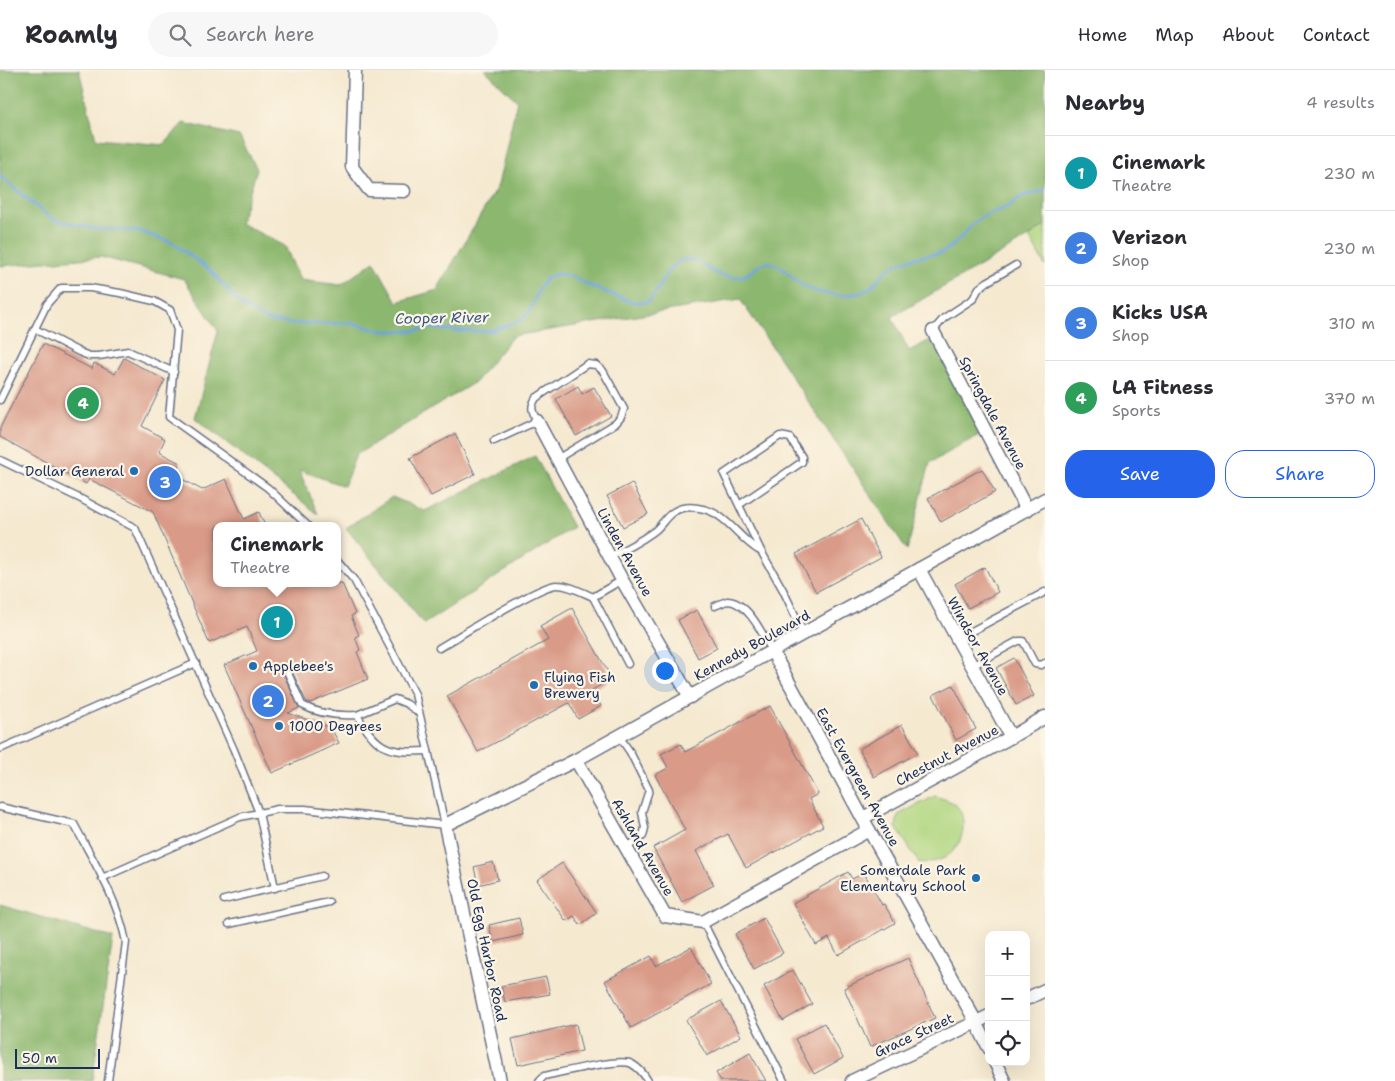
<!DOCTYPE html>
<html lang="en">
<head>
<meta charset="utf-8">
<style>
  body { margin:0; font-family:"Shantell Sans",sans-serif; background:#f7f7f7; color:#2b2b33 }
  .controls { position:absolute; right:15px; bottom:15px; display:grid; overflow:hidden; border-radius:10px; box-shadow:0 5px 20px #0002 }
  .controls button { width:45px; height:45px; display:grid; place-items:center; padding:0; border:0; border-bottom:1px solid #e1e1e2; background:#fff; color:#2b2b33; font:25px sans-serif }
  .scale { position:absolute; left:15px; bottom:12px; width:85px; box-sizing:border-box; padding-left:5px; border:2px solid #1b2f5e; border-top:0; font-size:14px; line-height:18px; white-space:nowrap; color:#1b2f5e; -webkit-text-stroke:4px #fcf5e5; paint-order:stroke }
  .you { position:absolute; left:664px; top:600px; width:18px; height:18px; margin:-12px; border:4px solid #fff; border-radius:50%; background:#1a73e8; box-shadow:0 0 0 8px #1a73e833 }
  .badge { display:grid; place-items:center; width:32px; height:32px; border-radius:50%; background:#2563eb; color:#fff; font-size:16px; font-weight:700 }
  .pin { position:absolute; translate:-50% -50%; border:2px solid #fff; box-shadow:0 1px 5px #0006 }
  .popup { position:absolute; left:213px; top:452px; width:128px; height:65px; box-sizing:border-box; display:grid; place-content:center; border-radius:10px; background:#fff; filter:drop-shadow(0 1px 4px #0005); font-size:16px; white-space:nowrap; color:#7c7c81 }
  .popup b { font-size:19px; color:#2b2b33 }
  .popup::after { content:''; position:absolute; left:50%; top:100%; margin-left:-10px; border:10px solid transparent; border-top-color:#fff }
  .list { margin:0; padding:0; list-style:none }
  h2 { display:flex; justify-content:space-between; align-items:center; height:65px; margin:0; padding:0 20px; font-size:21px }
  h2 small { font-size:16px; font-weight:400; color:#7c7c81 }
  .list li { display:grid; grid-template-columns:32px 1fr auto; gap:15px; align-items:center; box-sizing:border-box; height:75px; padding:0 20px; border-top:1px solid #e1e1e2 }
  .list b { display:block; font-size:19px; white-space:nowrap }
  .list p { margin:0; font-size:16px; white-space:nowrap; color:#7c7c81 }
  .list em { font-size:16px; font-style:normal; color:#7c7c81 }
  .actions { display:flex; gap:10px; padding:15px 20px }
  .actions a { flex:1; padding:11px 0; border:1px solid #2563eb; border-radius:20px; text-align:center; font-size:18px; color:#2563eb }
  .actions .main { background:#2563eb; color:#fff }
  .icon { flex:none; width:28px; height:28px; fill:none; stroke:currentColor; stroke-width:2; stroke-linecap:round; stroke-linejoin:round }
  .map { position:relative; flex:none; width:1045px; height:1011px; overflow:hidden }
  header { display:flex; align-items:center; gap:30px; box-sizing:border-box; height:70px; padding:0 25px; background:#fff; border-bottom:1px solid #e1e1e2 }
  header strong { font-size:24px }
  nav { display:flex; gap:28px; margin-inline-start:auto; font-size:18px }
  .search { width:350px; height:45px; background:#f7f7f7; display:flex; align-items:center; gap:12px; box-sizing:border-box; padding:0 18px; border-radius:28px; color:#7c7c81; font-size:19px }
  main { display:flex }
  aside { flex:1; background:#fff }
  .map>svg:first-child { display:block }
  .green { fill:#b0d680; stroke:#66826f }
  .forest { fill:#8cb76e; stroke:#547366 }
  .lines { fill:none; stroke-linecap:round; stroke-linejoin:round }
  .stream { stroke:#6ea4dc; stroke-width:3 }
  .building { fill:#d99a87 }
  .lane-casing { stroke:#677086; stroke-width:9 }
  .street-casing { stroke:#677086; stroke-width:15 }
  .lane { stroke:#fff; stroke-width:6 }
  .street { stroke:#fff; stroke-width:12 }
  .poi-dot { fill:#1f6fb2; stroke:#fcf5e5; stroke-width:2 }
  .labels { text-anchor:middle; dominant-baseline:central; stroke-width:4.5; stroke-linejoin:round; paint-order:stroke }
  .street-label { font-size:14px; fill:#1b2f5e; stroke:#fcf5e5 }
  .poi-label { font-size:14px; fill:#1b2f5e; stroke:#fcf5e5; text-anchor:start }
  .water-label { font-size:15px; font-style:italic; fill:#38588a; stroke:#fcf5e5 }
</style>
</head>
<body>
<header>
<strong>Roamly</strong>
<div class="search"><svg class="icon" aria-label="search" viewBox="0 0 24 24"><circle cx="10" cy="10" r="6"/><path d="M15 15l6 6"/></svg>Search here</div>
<nav><a>Home</a><a>Map</a><a>About</a><a>Contact</a></nav>
</header>
<main>
<div class="map">
<svg width="1045" height="1011" viewBox="0 0 1045 1011">
  <rect width="100%" height="100%" fill="#fcf5e5"/>
  <filter id="ink" filterUnits="userSpaceOnUse"><feTurbulence type="fractalNoise" baseFrequency=".02" numOctaves="2"/><feDisplacementMap in="SourceGraphic" scale="10" xChannelSelector="R" yChannelSelector="G"/><feConvolveMatrix kernelMatrix="1 2 1 2 8 2 1 2 1" color-interpolation-filters="sRGB"/></filter>
  <filter id="wash" filterUnits="userSpaceOnUse"><feTurbulence type="fractalNoise" baseFrequency=".0096" numOctaves="4" result="noise"/><feDisplacementMap in="SourceGraphic" scale="20" xChannelSelector="R" yChannelSelector="G"/><feGaussianBlur stdDeviation="1.12" result="paint"/><feColorMatrix in="noise" values="0 0 0 0 0 0 0 0 0 0 0 0 0 0 0 0 0 1.4 0 .05"/><feComposite in="paint" operator="in"/></filter>
  <g filter="url(#wash)">
    <rect width="100%" height="100%" fill="#f5e9d0"/>
    <!-- green -->
    <g class="green">
      <polygon points="1045,155 1045,196 1029,167"/>
      <path d="M935,726c6,2 17,5 21,9 15,17 5,46 -14,54 -7,3 -16,3 -23,4l-23,-36 2,-12z"/>
    </g>
    <!-- forest -->
    <g class="forest">
      <polygon points="0,0 79,0 96,69 164,75 183,53 239,66 257,99 240,153 285,176 300,210 341,215 374,191 397,232 437,220 498,115 517,31 485,0 1045,0 1045,155 1029,167 892,247 909,281 936,267 984,362 930,393 907,480 740,229 513,266 475,312 356,385 344,416 299,400 318,444 195,348 218,261 184,209 101,187 0,196"/>
      <polygon points="535,386 573,457 424,554 346,458 392,427 425,441"/>
      <polygon points="0,835 113,868 92,1011 0,1011"/>
    </g>
    <g class="lines">
      <!-- stream -->
      <path class="stream" d="M0,106l44,37 11,7 42,9 42,2 34,12 38,28 30,34 25,15 26,4 59,-1 32,8h31l16,-3 25,3h35l32,-11 9,-11 9,-22 6,-8 7,-4 8,-1 10,2 17,9 44,17h15c14,-11 16,-32 33,-41 16,-8 29,12 44,15 6,1 14,2 19,0 11,-3 15,-15 27,-13 11,2 19,12 28,19 15,12 42,16 62,11 14,-4 19,-19 32,-26 10,-6 24,-10 36,-12 4,-1 10,-1 15,-3 13,-6 24,-24 36,-33 9,-5 19,-8 28,-12 6,-3 10,-8 16,-11 7,-3 15,-3 22,-6"/>
    </g>
    <g id="blocks">
      <!-- building -->
      <g class="building">
        <polygon points="43,274 92,299 94,293 115,304 124,288 165,310 142,356 165,369 159,382 180,393 173,404 202,420 226,409 244,449 259,442 265,456 217,456 217,513 342,513 355,544 351,546 359,565 355,567 360,580 357,582 368,609 310,633 306,631 290,597 285,597 282,601 299,638 288,643 331,658 339,673 272,703 224,595 257,581 247,557 209,573 153,442 89,409 86,414 0,367 0,358"/>
        <polygon points="578,316 582,324 594,317 611,346 576,366 556,329"/>
        <polygon points="455,364 475,404 431,426 410,388"/>
        <polygon points="982,399 995,422 941,452 928,428"/>
        <polygon points="632,413 648,444 623,457 607,426"/>
        <polygon points="861,449 881,487 816,522 796,484"/>
        <polygon points="985,497 998,522 968,538 955,514"/>
        <polygon points="572,538 612,609 592,620 601,636 578,649 569,633 478,682 447,626 548,570 540,556"/>
        <polygon points="697,540 717,578 698,588 678,550"/>
        <polygon points="1014,588 1034,626 1016,635 996,598"/>
        <polygon points="953,615 976,659 956,670 933,625"/>
        <polygon points="770,636 818,724 809,729 823,756 746,798 728,764 696,781 714,815 682,832 653,778 685,760 655,705 668,698 661,684 681,674 685,682"/>
        <polygon points="902,655 918,683 874,707 859,679"/>
        <polygon points="493,792 498,810 478,815 474,797"/>
        <polygon points="562,793 597,843 580,855 574,846 566,851 537,810"/>
        <polygon points="848,802 852,809 864,803 882,835 884,834 895,853 838,885 829,868 816,875 793,833"/>
        <polygon points="519,848 523,865 493,872 489,855"/>
        <polygon points="764,848 783,883 754,899 735,864"/>
        <polygon points="691,877 711,914 631,958 605,911 651,886 656,896"/>
        <polygon points="908,888 935,948 870,977 844,918"/>
        <polygon points="793,900 812,934 783,951 764,916"/>
        <polygon points="546,907 550,924 505,932 501,916"/>
        <polygon points="721,931 741,966 707,986 686,950"/>
        <polygon points="824,953 843,988 814,1004 795,969"/>
        <polygon points="576,954 582,981 518,995 512,969"/>
        <polygon points="750,983 766,1011 721,1011 716,1003"/>
      </g>
    </g>
  </g>
  <g filter="url(#ink)">
    <use href="#blocks" fill-opacity="0" stroke="#677086" stroke-width="1"/>
    <g class="lines">
      <defs>
        <g id="lane">
          <polyline points="35,259 79,282 89,286 99,286 128,281 174,302"/>
          <polyline points="933,261 944,248 973,229 979,218 987,212 1016,195"/>
          <polyline points="0,330 47,234 61,218 90,218 120,223 154,231 170,240 177,260 169,347 268,418 308,456"/>
          <path d="M494,371l43,-20c-5,-10 -7,-14 -1,-23l51,-34 9,1 7,6 21,38 -3,8 -5,6 -59,36"/>
          <polyline points="0,390 81,429 135,458 234,680 259,743 275,818"/>
          <polyline points="739,435 802,392 802,387 790,368 780,366 724,404 761,481 783,520 804,564"/>
          <path d="M609,487c15,-7 30,-15 44,-25 8,-5 13,-17 22,-21 12,-7 33,-3 44,5 15,10 25,26 41,35"/>
          <polyline points="622,510 593,527 628,594"/>
          <path d="M715,536c3,-1 8,-4 12,-5 21,0 36,34 45,50"/>
          <polyline points="957,569 1045,522"/>
          <path d="M439,578c19,-11 102,-64 118,-63 12,0 25,7 36,12"/>
          <polyline points="972,596 1018,571 1023,571 1035,594 1041,595 1045,593"/>
          <path d="M287,601l15,34c16,9 37,11 55,10"/>
          <path d="M419,643l-12,-9 -12,-5 -38,16c21,35 31,38 71,36"/>
          <polyline points="619,666 630,682 649,720 642,742 645,758 643,766 626,778"/>
          <polyline points="0,679 196,593"/>
          <path d="M0,737l74,17c20,38 44,76 52,118l-18,139"/>
          <polyline points="102,808 240,747 278,739 305,739 445,755 415,624 354,510 337,490"/>
          <polyline points="224,830 322,806"/>
          <polyline points="703,852 784,1011"/>
          <polyline points="229,854 329,832"/>
          <path d="M539,1011l5,-5c16,-3 76,-19 88,-12 7,4 12,10 16,17"/>
        </g>
        <g id="street">
          <polyline points="355,0 352,97 369,120 404,121"/>
          <polyline points="933,261 1027,440"/>
          <polyline points="537,351 622,510 690,627"/>
          <polyline points="919,499 1011,667"/>
          <polyline points="772,581 869,760 976,952 989,978"/>
          <polyline points="576,690 665,846 703,852 869,760"/>
          <polyline points="863,748 1011,667 1045,647"/>
          <polyline points="1026,929 1045,920"/>
          <polyline points="995,992 1004,1011"/>
          <polyline points="500,1011 445,755 576,690 1045,429"/>
          <polyline points="852,1011 989,946"/>
        </g>
      </defs>
      <!-- lane casing -->
      <use href="#lane" class="lane-casing"/>
      <!-- street casing -->
      <use href="#street" class="street-casing"/>
      <!-- lane -->
      <use href="#lane" class="lane"/>
      <!-- street -->
      <use href="#street" class="street"/>
    </g>
  </g>
  <!-- markers -->
  <g class="poi-dot">
    <circle cx="134" cy="401" r="5"/>
    <circle cx="253" cy="596" r="5"/>
    <circle cx="534" cy="615" r="5"/>
    <circle cx="279" cy="656" r="5"/>
    <circle cx="976" cy="808" r="5"/>
  </g>
  <g class="labels">
    <!-- street labels -->
    <g class="street-label">
      <text transform="translate(993 343) rotate(62)">Springdale Avenue</text>
      <text transform="translate(625 482) rotate(61)">Linden Avenue</text>
      <text transform="translate(752 575) rotate(-29)">Kennedy Boulevard</text>
      <text transform="translate(978 576) rotate(61)">Windsor Avenue</text>
      <text transform="translate(947 685) rotate(-28)">Chestnut Avenue</text>
      <text transform="translate(858 707) rotate(61)">East Evergreen Avenue</text>
      <text transform="translate(643 777) rotate(60)">Ashland Avenue</text>
      <text transform="translate(487 880) rotate(78)">Old Egg Harbor Road</text>
      <text transform="translate(914 965) rotate(-25)">Grace Street</text>
    </g>
    <!-- poi labels -->
    <g class="poi-label">
      <text x="124" y="401" text-anchor="end">Dollar General</text>
      <text x="263" y="596">Applebee's</text>
      <text x="544" y="607">Flying Fish<tspan x="544" dy="16">Brewery</tspan></text>
      <text x="289" y="656">1000 Degrees</text>
      <text x="966" y="800" text-anchor="end">Somerdale Park<tspan x="966" dy="16">Elementary School</tspan></text>
    </g>
    <!-- water labels -->
    <g class="water-label">
      <text transform="translate(442 248) rotate(-1)">Cooper River</text>
    </g>
  </g>
</svg>
<div class="controls">
<button>+</button>
<button>−</button>
<button><svg class="icon" aria-label="locate" viewBox="0 0 24 24"><circle cx="12" cy="12" r="6"/><path d="M12 2v4M12 18v4M2 12h4M18 12h4"/></svg></button>
</div>
<div class="scale">50 m</div>
<div class="you"></div>
<div class="pin badge" style="left:277px;top:552px;background:#0f9aa8">1</div>
<div class="popup"><b>Cinemark</b>Theatre</div>
<div class="pin badge" style="left:268px;top:631px;background:#3f7fe0">2</div>
<div class="pin badge" style="left:165px;top:412px;background:#3f7fe0">3</div>
<div class="pin badge" style="left:83px;top:333px;background:#2e9e5b">4</div>
</div>
<aside>
<h2>Nearby<small>4 results</small></h2>
<ul class="list">
<li><span class="badge" style="background:#0f9aa8">1</span><div><b>Cinemark</b><p>Theatre</p></div><em>230 m</em></li>
<li><span class="badge" style="background:#3f7fe0">2</span><div><b>Verizon</b><p>Shop</p></div><em>230 m</em></li>
<li><span class="badge" style="background:#3f7fe0">3</span><div><b>Kicks USA</b><p>Shop</p></div><em>310 m</em></li>
<li><span class="badge" style="background:#2e9e5b">4</span><div><b>LA Fitness</b><p>Sports</p></div><em>370 m</em></li>
</ul>
<div class="actions"><a class="main">Save</a><a>Share</a></div>
</aside>
</main>
</body>
</html>
